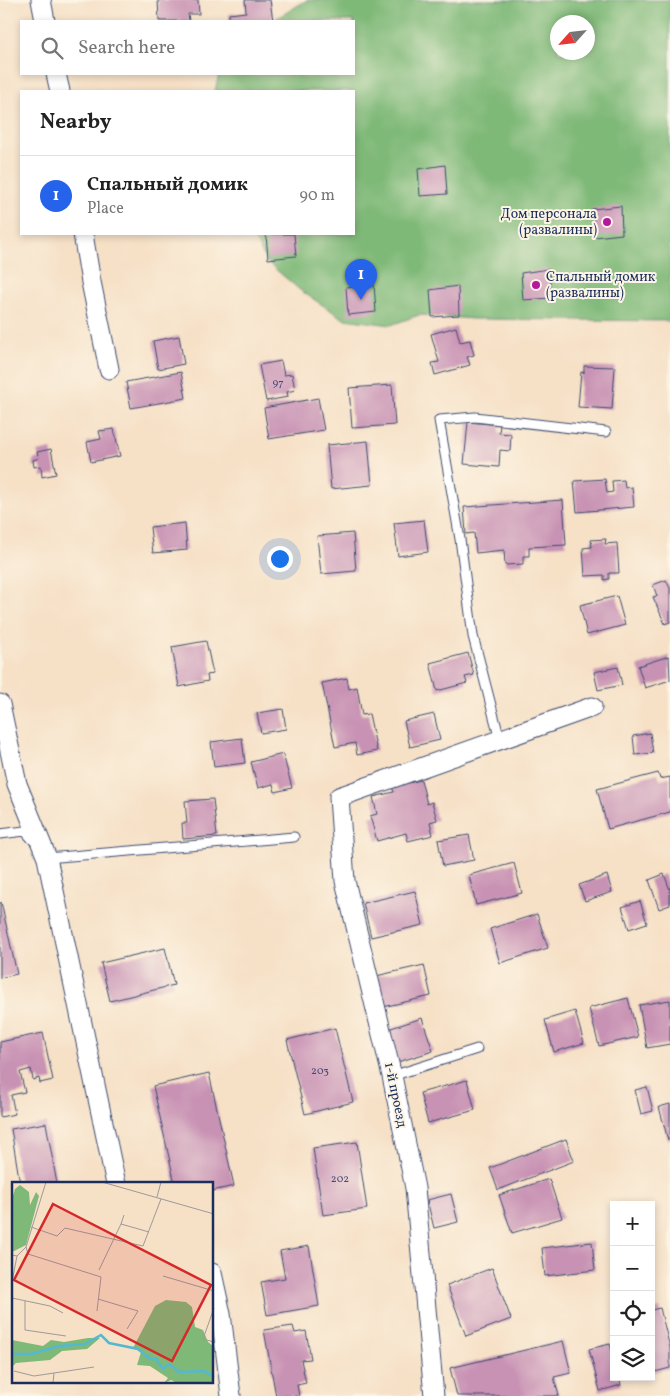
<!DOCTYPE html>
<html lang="en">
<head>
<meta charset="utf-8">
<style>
  body { margin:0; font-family:Vollkorn,serif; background:#f6f6f6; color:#222 }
  .controls { position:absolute; right:15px; bottom:15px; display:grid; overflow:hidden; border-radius:0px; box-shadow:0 2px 8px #0003 }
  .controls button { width:45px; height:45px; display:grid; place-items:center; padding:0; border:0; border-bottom:1px solid #e0e0e0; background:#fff; color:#222; font:25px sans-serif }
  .compass { position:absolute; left:550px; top:15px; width:45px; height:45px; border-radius:50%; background:#fff; box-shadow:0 2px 8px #0003; rotate:243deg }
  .you { position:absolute; left:279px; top:558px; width:18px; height:18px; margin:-12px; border:4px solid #fff; border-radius:50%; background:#1a73e8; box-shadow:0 0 0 8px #1a73e833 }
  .badge { display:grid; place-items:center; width:32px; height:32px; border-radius:50%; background:#2563eb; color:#fff; font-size:16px; font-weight:700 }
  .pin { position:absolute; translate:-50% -41px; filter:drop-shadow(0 1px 2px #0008) }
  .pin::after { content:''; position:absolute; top:26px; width:18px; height:15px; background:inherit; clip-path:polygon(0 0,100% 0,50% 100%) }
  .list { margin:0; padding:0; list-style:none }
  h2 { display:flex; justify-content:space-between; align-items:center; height:65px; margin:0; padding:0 20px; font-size:21px }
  h2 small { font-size:16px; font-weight:400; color:#767676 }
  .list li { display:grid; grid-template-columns:32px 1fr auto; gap:15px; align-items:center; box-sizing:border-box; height:80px; padding:0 20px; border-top:1px solid #e0e0e0 }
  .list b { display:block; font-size:19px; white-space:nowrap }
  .list p { margin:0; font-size:16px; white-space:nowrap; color:#767676 }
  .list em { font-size:16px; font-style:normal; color:#767676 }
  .icon { flex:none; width:28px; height:28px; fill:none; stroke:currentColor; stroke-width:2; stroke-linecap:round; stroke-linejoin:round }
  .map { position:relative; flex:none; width:670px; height:1396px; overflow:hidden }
  .search { position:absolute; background:#fff; box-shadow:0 2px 8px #0003; left:20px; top:20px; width:335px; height:55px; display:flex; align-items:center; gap:12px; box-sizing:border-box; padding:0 18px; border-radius:0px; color:#767676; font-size:19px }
  .panel { position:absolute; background:#fff; box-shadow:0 2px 8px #0003; left:20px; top:90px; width:335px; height:145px; border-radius:0px }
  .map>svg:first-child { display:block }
  .forest { fill:#7fb978; stroke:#4d746b; fill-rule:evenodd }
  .building { fill:#c892b4 }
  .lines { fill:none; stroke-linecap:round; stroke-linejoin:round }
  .lane-casing { stroke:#3c4a6e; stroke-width:11 }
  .street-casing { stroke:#3c4a6e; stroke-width:21 }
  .lane { stroke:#fff; stroke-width:9 }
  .street { stroke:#fff; stroke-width:19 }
  .poi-dot { fill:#b5179e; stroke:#fcf5e5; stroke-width:2 }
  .labels { text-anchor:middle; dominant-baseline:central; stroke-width:4; stroke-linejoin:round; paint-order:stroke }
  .number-label { font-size:11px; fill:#464874 }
  .poi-label { font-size:14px; fill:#1b2f5e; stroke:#fcf5e5; text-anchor:end }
  .street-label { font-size:14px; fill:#1b2f5e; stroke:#fcf5e5 }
  .inset-river { fill:none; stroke:#54b8d2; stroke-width:2.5 }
  .inset-road { fill:none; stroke:#9e999c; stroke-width:1 }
  .view { fill:#d62828; fill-opacity:0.15; stroke:#d62828; stroke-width:2.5 }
  .inset-edge { fill:none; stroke:#1b2f5e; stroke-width:2.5 }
</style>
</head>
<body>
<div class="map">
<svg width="670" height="1396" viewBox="0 0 670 1396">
  <rect width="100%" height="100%" fill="#fcf5e5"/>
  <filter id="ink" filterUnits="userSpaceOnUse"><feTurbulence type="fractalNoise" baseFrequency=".02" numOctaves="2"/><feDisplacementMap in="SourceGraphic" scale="10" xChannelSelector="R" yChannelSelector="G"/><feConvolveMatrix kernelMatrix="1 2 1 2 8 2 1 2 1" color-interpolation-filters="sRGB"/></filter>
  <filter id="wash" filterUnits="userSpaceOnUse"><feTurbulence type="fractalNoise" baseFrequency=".0096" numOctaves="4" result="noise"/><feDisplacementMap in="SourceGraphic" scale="20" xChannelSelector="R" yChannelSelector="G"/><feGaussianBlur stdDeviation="1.12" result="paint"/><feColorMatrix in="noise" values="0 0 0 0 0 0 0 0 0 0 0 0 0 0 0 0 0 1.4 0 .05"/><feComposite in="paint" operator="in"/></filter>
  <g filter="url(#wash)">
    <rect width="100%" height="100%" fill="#f6e0c6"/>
    <!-- forest -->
    <path class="forest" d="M307,0h363v321l-197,-2 -54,-4 -28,10 -47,-6 -43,-28 -34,-29 -15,-28h102v-143h-139l4,-17h135v-53h-82zM558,22h30v30h-30z"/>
    <g id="blocks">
      <!-- building -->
      <g class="building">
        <polygon points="158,0 198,0 199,14 188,14 189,21 159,21"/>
        <polygon points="245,0 270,0 273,21 229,21 229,14 246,12"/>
        <polygon points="445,165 447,194 420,196 418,169"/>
        <polygon points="621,206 622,234 595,237 592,209"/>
        <polygon points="266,234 294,234 296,256 268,259"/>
        <polygon points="549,269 551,298 523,300 521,273"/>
        <polygon points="374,284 376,312 348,315 346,287"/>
        <polygon points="458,286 459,315 432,317 430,290"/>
        <polygon points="456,327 460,342 470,340 474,355 467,357 470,365 435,375 432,363 439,362 431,334"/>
        <polygon points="179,336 184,364 158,369 153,341"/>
        <polygon points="281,361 284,375 292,374 295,390 287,392 288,397 266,401 259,365"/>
        <polygon points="584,366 615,367 612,409 578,407 581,372 584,373"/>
        <polygon points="181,372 186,398 131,408 126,382"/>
        <polygon points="392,385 395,425 352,428 349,388"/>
        <polygon points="318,398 324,430 269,439 264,408"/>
        <polygon points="468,422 500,425 499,433 511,434 510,451 500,450 499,467 464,464"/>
        <polygon points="114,429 120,456 91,462 87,442 101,439 99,431"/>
        <polygon points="368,441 372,485 331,489 327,445"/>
        <polygon points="51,449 56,474 42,477 41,466 34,467 33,460 39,458 37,452"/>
        <polygon points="605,479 607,493 613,492 612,481 624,480 625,488 632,487 634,507 577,512 574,481"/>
        <polygon points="563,500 566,545 529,547 529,556 523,556 523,564 505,565 504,550 476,553 474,533 466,534 464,507"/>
        <polygon points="424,520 428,552 398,556 394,523"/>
        <polygon points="185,523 187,550 153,553 150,527"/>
        <polygon points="353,533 356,571 321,574 317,536"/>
        <polygon points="606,539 605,544 617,543 619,573 609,573 609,579 604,580 604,575 585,576 583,548 592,547 591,540"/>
        <polygon points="666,580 670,588 670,622 665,624 653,597 657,596 653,585"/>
        <polygon points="617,596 625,625 587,635 580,605"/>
        <polygon points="206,641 213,674 207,675 208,681 179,687 172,647"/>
        <polygon points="468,653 474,675 465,677 467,683 437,691 430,663"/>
        <polygon points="669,656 670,680 645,688 638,666"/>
        <polygon points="618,667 622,685 598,690 594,672"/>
        <polygon points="347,678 349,689 357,687 362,715 369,714 377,751 357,755 355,743 335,747 322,683"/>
        <polygon points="283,709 286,729 261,733 257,713"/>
        <polygon points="434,714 440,740 410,747 404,721"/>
        <polygon points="650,733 653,753 635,755 633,736"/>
        <polygon points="242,738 245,763 214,767 211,742"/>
        <polygon points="283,754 292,788 275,792 273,784 258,788 251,762"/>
        <polygon points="658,773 660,779 670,777 670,812 608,829 597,789"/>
        <polygon points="421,780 427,804 432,802 437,820 430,822 433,835 408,841 406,833 377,841 370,816 377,814 373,797 394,792 392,787"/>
        <polygon points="213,799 217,836 183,839 182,823 187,823 185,801"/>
        <polygon points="469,835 474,860 443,866 438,840"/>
        <polygon points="514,863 522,893 476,905 469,875"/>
        <polygon points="664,874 670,890 670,905 659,909 649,880"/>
        <polygon points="607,875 612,892 585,901 579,885"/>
        <polygon points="415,891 423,925 371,937 363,903"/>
        <polygon points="640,901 647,923 629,929 622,907"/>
        <polygon points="1,902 17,974 0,978 0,903"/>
        <polygon points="537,914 548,948 500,963 490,929"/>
        <polygon points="165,948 174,985 110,1001 101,963"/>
        <polygon points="424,965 431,996 383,1007 376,976"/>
        <polygon points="628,998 638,1037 599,1046 589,1008"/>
        <polygon points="670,1000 670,1044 647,1048 639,1005"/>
        <polygon points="575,1011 584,1043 554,1052 545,1020"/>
        <polygon points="422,1018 433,1051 398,1062 388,1029"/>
        <polygon points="335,1028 353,1102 305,1114 287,1040"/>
        <polygon points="43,1033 53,1080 40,1083 39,1078 33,1080 31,1069 20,1072 25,1092 11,1095 15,1114 0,1117 0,1042"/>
        <polygon points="209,1073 234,1186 212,1191 212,1184 175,1184 153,1086"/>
        <polygon points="467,1080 475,1110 428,1123 420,1093"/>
        <polygon points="647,1087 653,1111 641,1114 635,1090"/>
        <polygon points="670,1104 670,1139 668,1140 659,1107"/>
        <polygon points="46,1123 57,1184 20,1184 11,1129"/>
        <polygon points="566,1139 574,1161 498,1190 490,1168"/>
        <polygon points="357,1142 367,1209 323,1215 313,1148"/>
        <polygon points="549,1179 562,1218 512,1233 499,1195"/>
        <polygon points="451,1194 458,1222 434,1228 427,1200"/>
        <polygon points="592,1242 595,1270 545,1276 542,1248"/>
        <polygon points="309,1246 319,1306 267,1315 261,1282 285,1278 280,1251"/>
        <polygon points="492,1268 511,1319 466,1336 447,1285"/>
        <polygon points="660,1308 670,1348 670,1368 651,1373 651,1310"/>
        <polygon points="293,1326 295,1333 306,1331 311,1359 301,1360 306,1383 297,1385 299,1396 276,1396 264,1330"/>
        <polygon points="563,1341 571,1373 554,1377 559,1396 457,1396 450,1368"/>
        <polygon points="610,1344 614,1358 614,1377 619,1377 621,1385 600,1391 589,1349"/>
      </g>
    </g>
  </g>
  <g filter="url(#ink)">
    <use href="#blocks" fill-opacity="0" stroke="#3c4a6e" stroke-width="1"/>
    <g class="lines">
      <defs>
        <g id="lane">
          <polyline points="500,740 473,636 460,539 439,420 475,417 606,432"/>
          <polyline points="0,834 25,831 33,840"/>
          <polyline points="46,856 47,858 294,837"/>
          <polyline points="392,1076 477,1049"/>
        </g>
        <g id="street">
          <polyline points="41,0 45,21"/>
          <polyline points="56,74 60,91"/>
          <polyline points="83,234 91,282 109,369"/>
          <polyline points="0,704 17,784 47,858 116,1184"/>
          <polyline points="212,1273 221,1314 231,1396"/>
          <polyline points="434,1396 415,1188 392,1076 345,881 339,797 592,707"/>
        </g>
      </defs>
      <!-- lane casing -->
      <use href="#lane" class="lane-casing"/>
      <!-- street casing -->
      <use href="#street" class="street-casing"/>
      <!-- lane -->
      <use href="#lane" class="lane"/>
      <!-- street -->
      <use href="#street" class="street"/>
    </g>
  </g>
  <!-- markers -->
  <g class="poi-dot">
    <circle cx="607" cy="222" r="5"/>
    <circle cx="536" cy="285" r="5"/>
  </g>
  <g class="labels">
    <!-- number labels -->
    <g class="number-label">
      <text x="278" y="383">97</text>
      <text x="320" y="1071">203</text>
      <text x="340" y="1179">202</text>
    </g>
    <!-- poi labels -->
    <g class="poi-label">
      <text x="597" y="214">Дом персонала<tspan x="597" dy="16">(развалины)</tspan></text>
      <text x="546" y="277" text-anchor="start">Спальный домик<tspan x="546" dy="16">(развалины)</tspan></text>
    </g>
    <!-- street labels -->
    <g class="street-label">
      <text transform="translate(395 1095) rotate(78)">1-й проезд</text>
    </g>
  </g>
  <!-- overview -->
  <g transform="translate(12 1182)">
    <rect width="201" height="201" fill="#f6e0c6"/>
    <path d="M8,3l9,7 1,13 6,-13 3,4 -13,49 -14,7v-53l3,-10zM154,118l20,2 6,5 3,20 8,3 5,12 5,4v37h-36l-6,-3 -7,3 4,-5 -18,-12 -13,-1 4,-13 -8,-4 22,-42zM76,156h12l-13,11 -25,2 -12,9 -34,3 -4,4v-27l31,6 8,-6 13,2z" fill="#7fb978"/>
    <path class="inset-river" d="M0,172h20l27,-8 26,-2 16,-9 8,8 29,6 12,10h6l7,10 6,-5 10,8 25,-1 10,6"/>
    <path class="inset-road" d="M90,0l112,32M145,15l4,-15M112,33l-3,9 28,8M19,45l26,9 8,-8 78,18 18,-47M14,65l20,-65M0,73l5,1 9,-9 2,7 73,23 -4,34M87,88l22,-46M151,94l51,15M0,100l5,-26M0,116l38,8 13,7M86,117l40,12 -11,18M13,119v29l41,6M202,126l-11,31 11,3M2,189l20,5 20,-3M41,201l1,-10 40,-6"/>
    <path class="view" d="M41,22l158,81 -39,76 -158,-81z"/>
    <rect width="201" height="201" class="inset-edge"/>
  </g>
</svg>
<div class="controls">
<button>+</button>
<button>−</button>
<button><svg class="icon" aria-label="locate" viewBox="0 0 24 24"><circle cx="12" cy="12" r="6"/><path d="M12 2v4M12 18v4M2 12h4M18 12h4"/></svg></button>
<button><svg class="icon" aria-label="layers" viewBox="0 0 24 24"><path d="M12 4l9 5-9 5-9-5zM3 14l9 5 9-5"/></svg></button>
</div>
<svg class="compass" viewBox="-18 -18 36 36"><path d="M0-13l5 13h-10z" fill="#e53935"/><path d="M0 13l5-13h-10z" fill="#767676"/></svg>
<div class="you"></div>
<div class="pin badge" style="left:361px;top:300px">1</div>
<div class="search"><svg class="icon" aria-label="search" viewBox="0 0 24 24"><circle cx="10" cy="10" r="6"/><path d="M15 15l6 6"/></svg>Search here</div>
<section class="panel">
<h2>Nearby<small></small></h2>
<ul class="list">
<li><span class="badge">1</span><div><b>Спальный домик</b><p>Place</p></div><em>90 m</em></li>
</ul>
</section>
</div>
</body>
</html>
